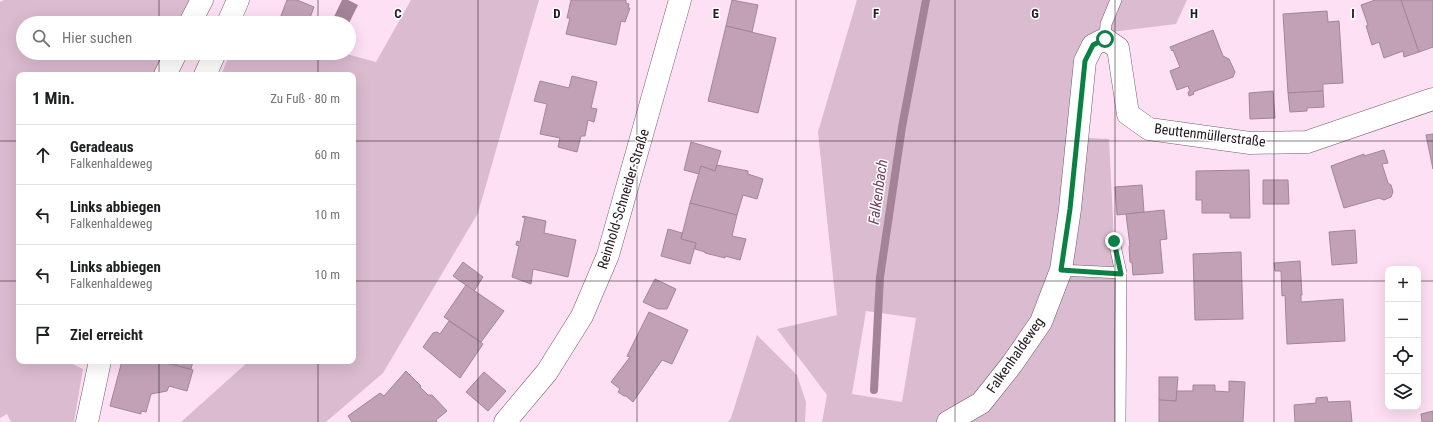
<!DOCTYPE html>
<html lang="de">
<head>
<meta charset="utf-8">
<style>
  body { margin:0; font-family:"Roboto Condensed",sans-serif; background:#f6f6f6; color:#202124 }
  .controls { position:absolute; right:12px; bottom:12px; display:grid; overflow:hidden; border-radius:8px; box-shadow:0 4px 16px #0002 }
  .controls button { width:36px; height:36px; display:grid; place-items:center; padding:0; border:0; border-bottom:1px solid #e0e0e0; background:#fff; color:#202124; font:20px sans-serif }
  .stop { position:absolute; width:12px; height:12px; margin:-9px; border:3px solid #0b8043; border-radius:50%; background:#fff }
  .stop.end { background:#0b8043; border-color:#fff; box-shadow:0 1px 4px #0008 }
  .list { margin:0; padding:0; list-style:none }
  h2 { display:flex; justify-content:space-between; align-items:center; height:52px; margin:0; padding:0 16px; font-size:17px }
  h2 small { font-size:13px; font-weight:400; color:#757577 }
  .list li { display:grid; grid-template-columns:26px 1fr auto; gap:12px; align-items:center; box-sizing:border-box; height:60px; padding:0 16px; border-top:1px solid #e0e0e0 }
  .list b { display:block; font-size:15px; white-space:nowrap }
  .list p { margin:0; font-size:13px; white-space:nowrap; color:#757577 }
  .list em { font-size:13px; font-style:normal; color:#757577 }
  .icon { flex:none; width:22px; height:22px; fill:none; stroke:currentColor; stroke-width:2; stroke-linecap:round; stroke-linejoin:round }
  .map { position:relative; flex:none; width:1433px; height:422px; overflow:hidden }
  .search { position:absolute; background:#fff; box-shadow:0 4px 16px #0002; left:16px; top:16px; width:340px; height:44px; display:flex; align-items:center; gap:10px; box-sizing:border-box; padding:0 14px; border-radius:22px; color:#757577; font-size:15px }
  .panel { position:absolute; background:#fff; box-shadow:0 4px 16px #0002; left:16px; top:72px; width:340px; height:292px; border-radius:8px }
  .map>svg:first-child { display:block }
  .green { fill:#dbbbcf; fill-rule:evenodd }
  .water { fill:#a38397 }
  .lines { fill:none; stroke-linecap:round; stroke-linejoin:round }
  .stream { stroke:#a38397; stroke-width:8 }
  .building { fill:#c2a1b6; stroke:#a18697 }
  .service-casing { stroke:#755c6c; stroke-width:12 }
  .minor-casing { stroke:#755c6c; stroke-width:23 }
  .service { stroke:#fff; stroke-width:11 }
  .minor { stroke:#fff; stroke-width:22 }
  .route { stroke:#0b8043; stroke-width:5 }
  .grid { fill:none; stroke:#241a21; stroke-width:1; stroke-opacity:0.55 }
  .labels { text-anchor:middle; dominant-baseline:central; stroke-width:3; stroke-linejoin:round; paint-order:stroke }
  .street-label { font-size:14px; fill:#241a21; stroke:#fff }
  .water-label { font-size:15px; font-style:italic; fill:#714262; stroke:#fff }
  .grid-label { font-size:13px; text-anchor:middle; font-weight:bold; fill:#241a21; stroke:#fff; stroke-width:3; stroke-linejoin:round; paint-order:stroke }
</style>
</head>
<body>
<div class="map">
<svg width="1433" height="422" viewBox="0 0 1433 422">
  <rect width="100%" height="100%" fill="#fde0f3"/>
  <!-- green -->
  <g class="green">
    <polygon points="4,0 201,0 190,23 23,23 23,53 175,53 164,75 19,75 19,361 66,361 83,369 74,422 11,422 7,414 0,418 0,2"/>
    <polygon points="411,0 539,0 478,213 383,373 326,422 181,422 249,361 353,361 353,75 221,75 230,53 343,53 376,62"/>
    <path d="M857,0h330l-11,24 -73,9 -31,104 37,2 5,102 7,32 -1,149h-298l5,-27 -50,-66 60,-14 -19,-183zM866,311l50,7 -14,84 -50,-8z"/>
    <polygon points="757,335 797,375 806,402 805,422 728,422 731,418"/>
  </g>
  <!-- water -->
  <polygon class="water" points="342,0 348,0 358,5 349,23 331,23"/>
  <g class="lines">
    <!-- stream -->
    <polyline class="stream" points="874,390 880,277 902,127 926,0"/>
  </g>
  <!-- building -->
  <g class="building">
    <polygon points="287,0 297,0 314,7 308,23 283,23 279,21"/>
    <polygon points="571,0 626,0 626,3 629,4 628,8 630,8 625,22 621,21 616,45 566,34 570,18 567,18"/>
    <polygon points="732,0 758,5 752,32 726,26"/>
    <polygon points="1375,0 1401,0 1419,52 1404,57 1403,51 1384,58 1379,42 1372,45 1366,26 1368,25 1361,5"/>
    <polygon points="1401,0 1433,0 1433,47 1419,52"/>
    <polygon points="1327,11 1328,22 1339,21 1343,83 1323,84 1323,91 1288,93 1283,14"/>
    <polygon points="726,26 776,38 758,113 708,101"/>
    <polygon points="1213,30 1223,56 1229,59 1235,72 1233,77 1193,92 1194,94 1189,96 1188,92 1190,91 1188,86 1177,90 1170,71 1180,67 1173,50 1172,51 1170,47"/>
    <polygon points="572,76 597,82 591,108 597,109 594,122 588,120 585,136 581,136 577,152 558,147 560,138 540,134 547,104 534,101 540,81 569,88"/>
    <polygon points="1273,91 1275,118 1250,119 1249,93"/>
    <polygon points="1323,91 1324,107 1307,108 1307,111 1290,112 1288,93"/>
    <polygon points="1433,134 1433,169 1426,135"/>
    <polygon points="691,142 721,151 715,171 701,166 699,174 684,170"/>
    <polygon points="1384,150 1388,163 1382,164 1388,183 1391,185 1393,192 1391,197 1384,200 1379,198 1344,208 1331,166 1364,154 1364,156"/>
    <polygon points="717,165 748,171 748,174 763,179 757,199 743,195 737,215 690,203 701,166 715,171"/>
    <polygon points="1249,170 1250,218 1230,218 1230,213 1202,213 1202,200 1196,200 1196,171"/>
    <polygon points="1263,180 1288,180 1289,204 1263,204"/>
    <polygon points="1142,185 1144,212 1117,215 1115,187"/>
    <polygon points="690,203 737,215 732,236 746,239 740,260 725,256 725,258 705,253 705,252 695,249 696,243 681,239"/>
    <polygon points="1164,210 1167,239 1160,240 1163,273 1133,275 1132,263 1130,262 1129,246 1130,246 1126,214"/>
    <polygon points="523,216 546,221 544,233 576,240 568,277 533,269 531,284 512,277 519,246 516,245 517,241 520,242 525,218 522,217"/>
    <polygon points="668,229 682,233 681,239 696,243 690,264 661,256"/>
    <polygon points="1355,230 1357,263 1332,265 1329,232"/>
    <polygon points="1241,252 1243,319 1195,320 1193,254"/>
    <polygon points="1300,261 1302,295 1301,295 1301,302 1343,299 1345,341 1287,344 1285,295 1282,296 1281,271 1275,271 1274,263"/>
    <polygon points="463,262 483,277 474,291 453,276"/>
    <polygon points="655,279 676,289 667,309 658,309 643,302"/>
    <polygon points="466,285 504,311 481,342 444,317"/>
    <polygon points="649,312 688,330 672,364 662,360 633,402 626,396 624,396 618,392 620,389 611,382 630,357 627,356"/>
    <polygon points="449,321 483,344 460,378 423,347 433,333 437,332 440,334"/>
    <polygon points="122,361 159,361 193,370 187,391 169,386 167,391 151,394 146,412 141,411 141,414 110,406"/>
    <polygon points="159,361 193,361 191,369"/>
    <polygon points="406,371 421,386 420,387 428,395 432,395 447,411 436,420 437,422 352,422 348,416 380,393 384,396"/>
    <polygon points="484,372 506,391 488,411 466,392"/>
    <polygon points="1159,377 1178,377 1176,401 1159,400"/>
    <polygon points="1229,381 1245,382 1243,422 1159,422 1159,400 1176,401 1177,391 1193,391 1193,385 1215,385 1215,391 1229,392"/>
    <polygon points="1327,397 1328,402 1350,401 1352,422 1295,422 1294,405 1316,403 1316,398"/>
    <polygon points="1433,411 1433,422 1422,422 1421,414"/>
  </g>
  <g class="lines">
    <defs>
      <g id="service">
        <polyline points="1105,39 1106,24 1116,0"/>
        <polyline points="1114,241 1121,273 1120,422"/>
        <polyline points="1061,270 1121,273"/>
      </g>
      <g id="minor">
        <polyline points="190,23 202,0"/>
        <polyline points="228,23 238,0"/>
        <polyline points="165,75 176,53"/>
        <polyline points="205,75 215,53"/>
        <polyline points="87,422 100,361"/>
        <polyline points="505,422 547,372 582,316 608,255 680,0"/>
        <polyline points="948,422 981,403 1012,364 1041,322 1061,270 1070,209 1085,61 1093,45 1105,39 1118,48 1128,114 1149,129 1250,143 1307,142 1433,99"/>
      </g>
    </defs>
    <!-- service casing -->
    <use href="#service" class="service-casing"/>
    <!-- minor casing -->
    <use href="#minor" class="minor-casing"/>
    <!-- service -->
    <use href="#service" class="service"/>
    <!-- minor -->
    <use href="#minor" class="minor"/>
  </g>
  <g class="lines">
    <!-- route -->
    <polyline class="route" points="1105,39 1093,45 1085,61 1070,209 1061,270 1121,274 1114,241"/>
  </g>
  <!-- grid -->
  <path class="grid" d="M159,0v23M318,0v23M478,0v422M637,0v422M796,0v422M955,0v422M1115,0v422M1274,0v422M159,53v22M318,53v22M0,141h19M353,141h1080M0,281h19M353,281h1035M1418,281h15M159,361v61M318,361v61"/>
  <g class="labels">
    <!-- street labels -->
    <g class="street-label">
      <text transform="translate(1210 135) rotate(7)">Beuttenmüllerstraße</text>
      <text transform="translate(623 199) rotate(-73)">Reinhold-Schneider-Straße</text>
      <text transform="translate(1015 355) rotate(-55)">Falkenhaldeweg</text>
    </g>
    <!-- water labels -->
    <g class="water-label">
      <text transform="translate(878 192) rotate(-82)">Falkenbach</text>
    </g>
  </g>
  <g class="grid-label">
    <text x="398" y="18">C</text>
    <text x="557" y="18">D</text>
    <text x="716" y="18">E</text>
    <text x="876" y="18">F</text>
    <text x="1035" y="18">G</text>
    <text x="1194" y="18">H</text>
    <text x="1353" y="18">I</text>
  </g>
</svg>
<div class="controls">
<button>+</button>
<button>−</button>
<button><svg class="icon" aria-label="locate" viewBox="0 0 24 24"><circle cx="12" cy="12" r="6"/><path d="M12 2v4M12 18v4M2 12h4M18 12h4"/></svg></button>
<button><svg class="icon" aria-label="layers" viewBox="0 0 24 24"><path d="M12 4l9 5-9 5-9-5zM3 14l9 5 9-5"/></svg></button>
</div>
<div class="stop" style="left:1105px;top:39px"></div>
<div class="stop end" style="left:1114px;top:241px"></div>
<div class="search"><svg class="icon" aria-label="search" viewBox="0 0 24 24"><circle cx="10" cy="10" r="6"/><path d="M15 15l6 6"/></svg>Hier suchen</div>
<section class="panel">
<h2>1 Min.<small>Zu Fuß · 80 m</small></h2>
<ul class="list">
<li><svg class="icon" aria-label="ahead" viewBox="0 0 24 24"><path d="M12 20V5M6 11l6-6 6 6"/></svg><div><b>Geradeaus</b><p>Falkenhaldeweg</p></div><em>60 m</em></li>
<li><svg class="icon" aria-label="left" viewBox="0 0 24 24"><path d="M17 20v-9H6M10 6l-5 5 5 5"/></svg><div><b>Links abbiegen</b><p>Falkenhaldeweg</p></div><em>10 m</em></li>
<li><svg class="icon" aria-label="left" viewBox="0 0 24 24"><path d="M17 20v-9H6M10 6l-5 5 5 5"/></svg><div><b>Links abbiegen</b><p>Falkenhaldeweg</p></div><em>10 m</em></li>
<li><svg class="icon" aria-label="arrive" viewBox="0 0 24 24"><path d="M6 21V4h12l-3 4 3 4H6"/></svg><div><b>Ziel erreicht</b></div></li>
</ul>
</section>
</div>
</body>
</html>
